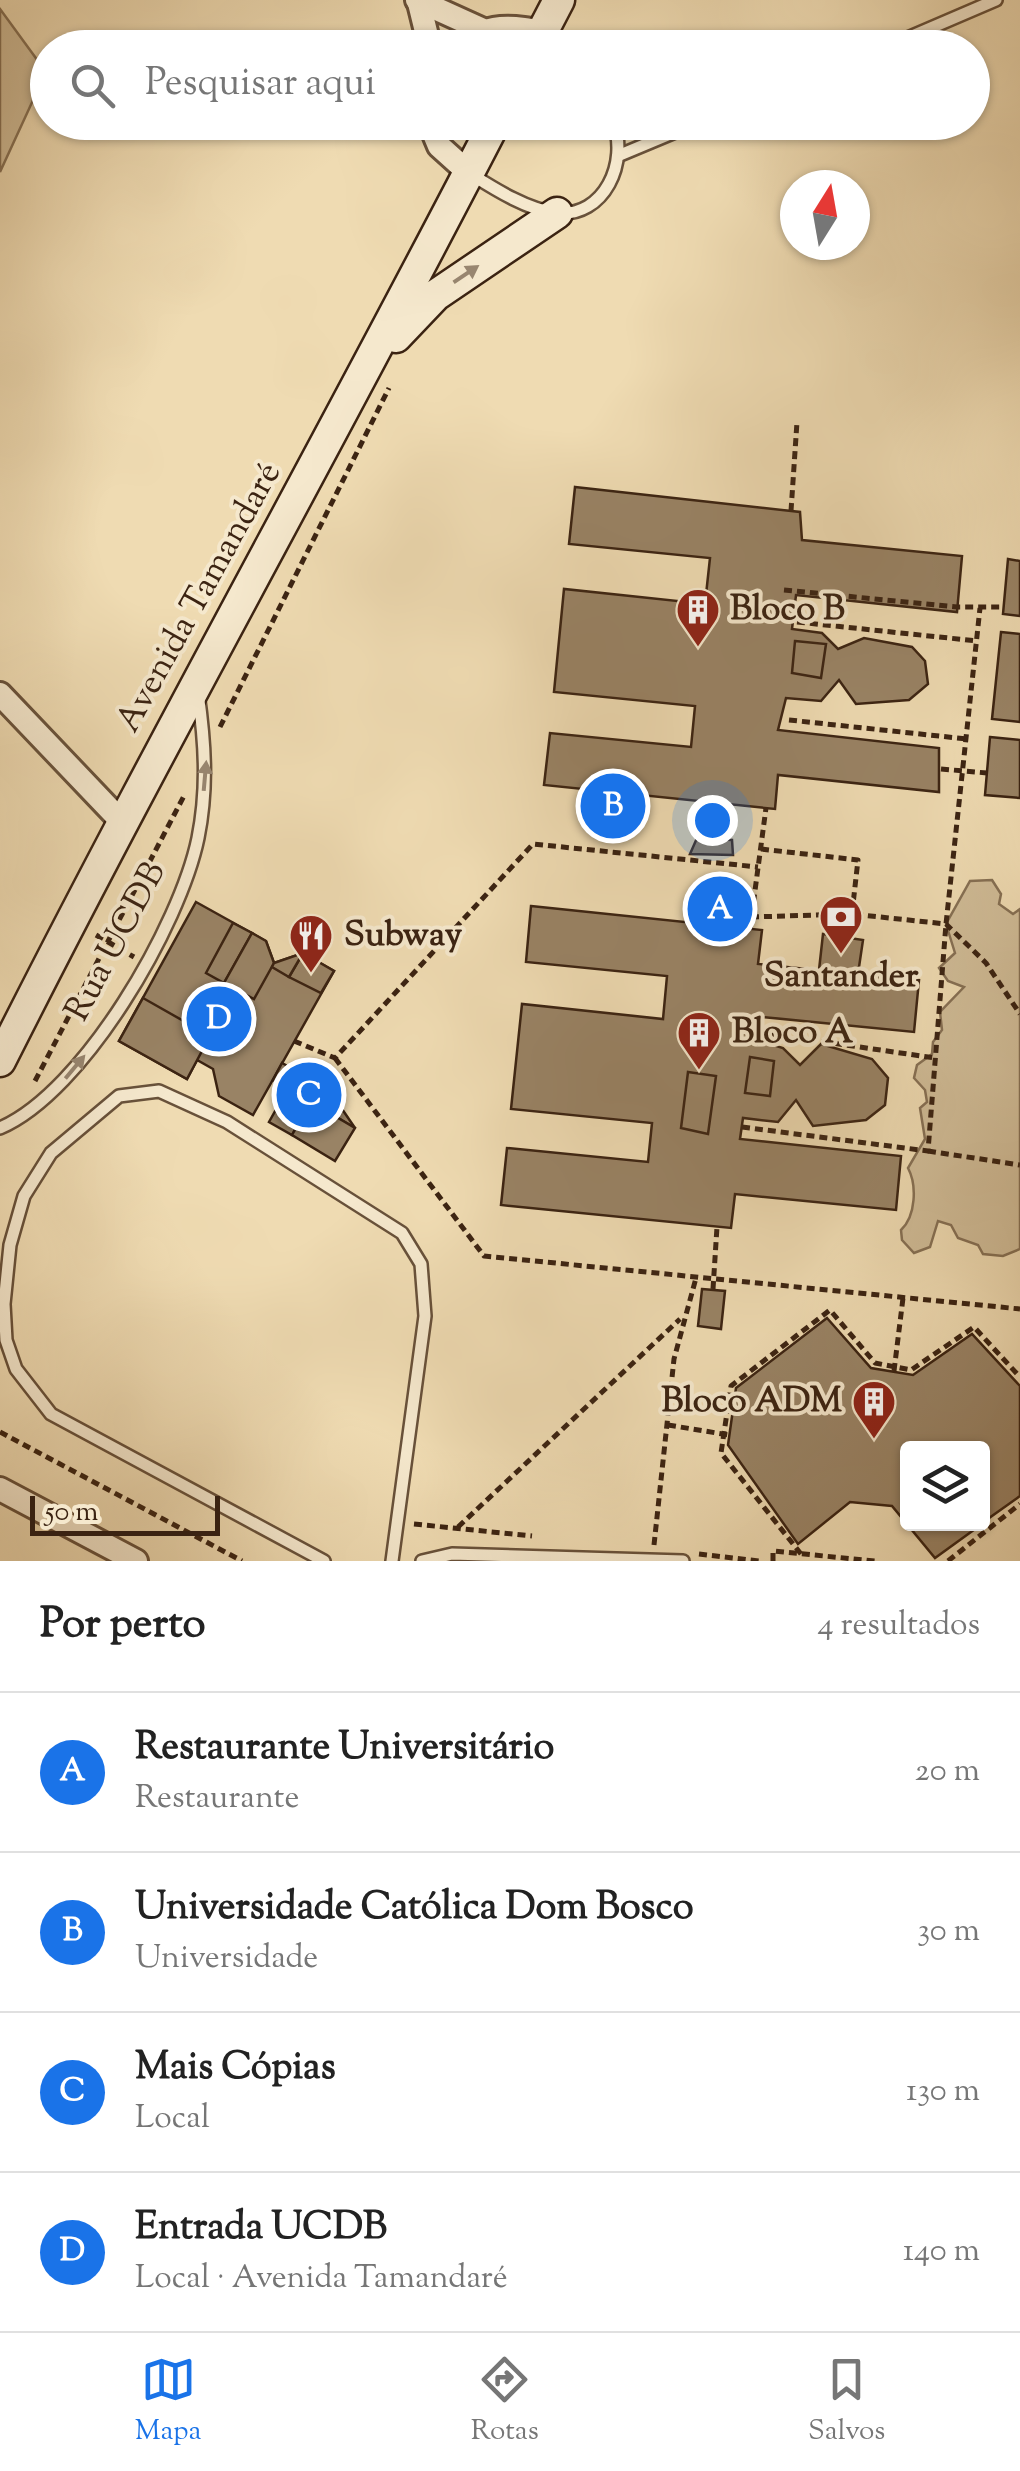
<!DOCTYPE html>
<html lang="pt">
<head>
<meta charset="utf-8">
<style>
  body { margin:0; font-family:"Sorts Mill Goudy",serif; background:#f6f6f6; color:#222 }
  .controls { position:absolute; right:30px; bottom:30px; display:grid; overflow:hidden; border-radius:10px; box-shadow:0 2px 8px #0004 }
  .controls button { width:90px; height:90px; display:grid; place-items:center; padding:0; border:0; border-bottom:2px solid #e0e0e0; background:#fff; color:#222; font:50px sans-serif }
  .compass { position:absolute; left:780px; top:170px; width:90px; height:90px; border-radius:50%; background:#fff; box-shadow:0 2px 8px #0004; rotate:11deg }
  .scale { position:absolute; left:30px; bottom:25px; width:190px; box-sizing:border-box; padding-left:10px; border:5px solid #3b2312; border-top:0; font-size:28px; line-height:35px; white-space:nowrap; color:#3b2312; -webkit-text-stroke:8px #f5e8cd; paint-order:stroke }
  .you { position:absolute; left:712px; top:820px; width:35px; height:35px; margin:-25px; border:8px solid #fff; border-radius:50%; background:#1a73e8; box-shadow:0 0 0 15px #1a73e833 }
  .badge { display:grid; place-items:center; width:65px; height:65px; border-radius:50%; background:#1a73e8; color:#fff; font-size:32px; font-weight:700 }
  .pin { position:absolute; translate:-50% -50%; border:5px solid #fff; box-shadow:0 2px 10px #0006 }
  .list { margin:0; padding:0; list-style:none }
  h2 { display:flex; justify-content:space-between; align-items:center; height:130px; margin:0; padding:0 40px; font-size:42px }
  h2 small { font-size:32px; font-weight:400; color:#767676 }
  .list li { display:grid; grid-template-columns:65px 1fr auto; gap:30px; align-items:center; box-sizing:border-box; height:160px; padding:0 40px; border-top:2px solid #e0e0e0 }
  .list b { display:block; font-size:38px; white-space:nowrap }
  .list p { margin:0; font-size:32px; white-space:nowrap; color:#767676 }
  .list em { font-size:32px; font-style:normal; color:#767676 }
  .icon { flex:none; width:55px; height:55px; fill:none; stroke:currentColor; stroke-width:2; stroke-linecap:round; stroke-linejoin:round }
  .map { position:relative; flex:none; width:1020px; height:1561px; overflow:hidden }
  .search { position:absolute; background:#fff; box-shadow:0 2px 8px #0004; left:30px; right:30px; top:30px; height:110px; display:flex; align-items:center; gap:25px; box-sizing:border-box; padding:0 35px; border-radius:55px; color:#767676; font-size:38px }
  .sheet { height:770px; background:#fff }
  nav { display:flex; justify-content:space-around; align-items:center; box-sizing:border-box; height:140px; border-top:2px solid #e0e0e0; background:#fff; font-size:28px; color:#767676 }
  nav a { display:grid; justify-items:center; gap:5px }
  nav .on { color:#1a73e8 }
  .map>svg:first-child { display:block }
  .green { fill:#d0bc97; stroke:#867054; stroke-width:2.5 }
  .building { fill:#998365; stroke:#3b2312; stroke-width:2.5 }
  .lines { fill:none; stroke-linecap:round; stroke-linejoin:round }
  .lane-casing { stroke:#68513a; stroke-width:16 }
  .street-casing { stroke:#68513a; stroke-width:28 }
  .secondary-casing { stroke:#3b2312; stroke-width:35 }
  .path { stroke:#3b2312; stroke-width:5; stroke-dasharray:8 5; stroke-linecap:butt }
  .lane { stroke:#f5e8cd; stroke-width:11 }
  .street { stroke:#f5e8cd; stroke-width:22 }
  .secondary { stroke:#f5e8cd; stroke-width:30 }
  .oneway { fill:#988670 }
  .labels { text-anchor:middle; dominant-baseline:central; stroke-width:8; stroke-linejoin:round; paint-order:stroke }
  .street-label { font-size:35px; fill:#3b2312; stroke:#f5e8cd }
  .poi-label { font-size:35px; font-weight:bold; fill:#3b2312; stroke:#f5e8cd; text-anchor:start }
</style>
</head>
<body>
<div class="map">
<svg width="1020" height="1561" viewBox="0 0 1020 1561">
  <rect width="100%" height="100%" fill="#efdbb2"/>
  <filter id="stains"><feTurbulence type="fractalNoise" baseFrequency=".002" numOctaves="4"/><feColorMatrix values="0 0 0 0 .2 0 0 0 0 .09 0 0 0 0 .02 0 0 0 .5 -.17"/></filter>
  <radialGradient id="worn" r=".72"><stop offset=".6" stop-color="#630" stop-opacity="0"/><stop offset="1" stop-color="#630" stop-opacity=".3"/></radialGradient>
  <!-- green -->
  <g class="green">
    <polygon points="0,9 46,72 0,172"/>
    <path d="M992,880l9,14 -2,10 14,10 7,-5v340l-17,7 -20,-2 -5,-9 -20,-7 -7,-13 -13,-4 -8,26 -16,6 -12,-13 -1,-10c15,-14 16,-45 7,-62l17,-29 -5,-31 7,-6 -2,-12 -11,-12 3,-13 15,-11 1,-12 9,-12 -2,-18 24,-25 -16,-6 -9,-13 16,-15 -9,-29 24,-43z"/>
  </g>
  <!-- building -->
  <g class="building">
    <polygon points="575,487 800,512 802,540 962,556 957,612 796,595 792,629 822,633 838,649 864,638 912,647 925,661 928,684 909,700 856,704 839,680 821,701 786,698 778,730 939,748 939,792 778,775 775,809 544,785 550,733 691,747 695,706 554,692 564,589 705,604 710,558 569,544"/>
    <polygon points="1008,559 1020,561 1020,616 1003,614"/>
    <polygon points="1001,632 1020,634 1020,722 992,719"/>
    <polygon points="795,641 826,644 821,678 792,673"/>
    <polygon points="990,737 1020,740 1020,798 985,795"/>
    <polygon points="697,838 732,840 733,855 690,854"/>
    <polygon points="702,888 743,894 739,928 695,923"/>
    <polygon points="196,902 266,941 274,963 303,953 334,971 253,1115 219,1096 213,1069 197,1060 187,1079 119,1041"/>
    <polygon points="531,906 762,930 758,964 919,980 914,1032 753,1016 750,1038 783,1048 800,1065 821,1044 872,1059 888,1078 885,1105 866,1120 813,1126 796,1100 778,1122 743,1118 740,1139 901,1156 896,1210 735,1194 731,1228 501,1205 507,1148 648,1162 652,1123 511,1109 522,1004 663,1019 667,976 526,962"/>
    <polygon points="233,923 252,933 224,983 206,973"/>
    <polygon points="252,933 266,941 274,963 254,999 224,983"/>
    <polygon points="823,934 863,940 858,974 819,970"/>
    <polygon points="303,953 334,971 321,993 289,977"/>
    <polygon points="303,953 289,977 272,967 274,963"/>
    <polygon points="143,998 210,1036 187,1079 119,1041"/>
    <polygon points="750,1057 774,1061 770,1096 745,1093"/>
    <polygon points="282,1063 327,1087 355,1128 311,1102 292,1135 269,1122 288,1088 273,1080"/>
    <polygon points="688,1072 716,1076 708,1134 681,1128"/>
    <polygon points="311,1102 355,1128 335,1161 292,1135"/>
    <polygon points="702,1289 725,1291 721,1329 698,1326"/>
    <polygon points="827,1318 871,1368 913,1375 972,1334 1020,1386 1020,1496 982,1523 982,1448 908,1448 908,1524 982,1524 935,1558 892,1506 850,1502 798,1544 728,1445 736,1388"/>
  </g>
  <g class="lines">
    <defs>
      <g id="lane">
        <polyline points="542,32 563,48"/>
        <polyline points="884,48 996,0"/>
        <polyline points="620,155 699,122"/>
        <path d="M469,173c24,15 58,37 87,40 49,5 73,-52 57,-91"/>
        <path d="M0,1128c84,-36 180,-203 198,-290 10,-50 7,-95 0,-145"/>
        <polyline points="324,1561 51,1414 16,1369 6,1340 4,1304 10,1245 24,1196 51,1153 119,1096 159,1091 227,1122 402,1233 421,1264 425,1316 392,1561"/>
        <polyline points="422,1561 452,1554 683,1561"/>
      </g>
      <g id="street">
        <polyline points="417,0 481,29"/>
        <polyline points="419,3 430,48"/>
        <path d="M450,48c32,-22 55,-24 92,-16"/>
        <polyline points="429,122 439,146 469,173"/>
        <polyline points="0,694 121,821"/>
        <polyline points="0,1489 136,1561"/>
      </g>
      <g id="secondary">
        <polyline points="534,48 559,0"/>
        <polyline points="396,337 436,295 557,213"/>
        <path d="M0,1061c159,-316 333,-624 495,-939"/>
      </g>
    </defs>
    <!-- lane casing -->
    <use href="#lane" class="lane-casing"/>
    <!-- street casing -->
    <use href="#street" class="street-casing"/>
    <!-- secondary casing -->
    <use href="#secondary" class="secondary-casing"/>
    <!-- path -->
    <g class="path">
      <polyline points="791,511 797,422"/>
      <polyline points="784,590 957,607 1004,607"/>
      <polyline points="797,622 977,641"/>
      <polyline points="789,720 967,739"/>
      <polyline points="220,727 389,388"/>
      <polyline points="941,769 987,773"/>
      <polyline points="761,849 858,860 852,913"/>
      <polyline points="751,917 852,914 946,924 986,963 1020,1014"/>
      <polyline points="750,928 766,808"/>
      <polyline points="96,935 134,957"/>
      <polyline points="757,1032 935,1058"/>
      <polyline points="294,1041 335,1058 533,844 758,867"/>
      <polyline points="335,1058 484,1256 1020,1309"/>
      <polyline points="35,1081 185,794"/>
      <polyline points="742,1127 928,1151 946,924 980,608"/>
      <polyline points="928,1151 1020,1165"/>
      <polyline points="713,1289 717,1227"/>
      <polyline points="894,1371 903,1298"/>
      <polyline points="668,1425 729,1435"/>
      <polyline points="0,1432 242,1561"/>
      <polyline points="414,1524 532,1536"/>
      <polyline points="458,1527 680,1319"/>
      <polyline points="654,1545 674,1359 696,1278"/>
      <polyline points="699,1554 759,1561"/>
      <polyline points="801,1554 721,1453 731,1386 830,1310 875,1363 911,1370 974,1327 1020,1377"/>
      <polyline points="773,1561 773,1551 875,1561"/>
      <polyline points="948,1561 1020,1504"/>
    </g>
    <!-- lane -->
    <use href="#lane" class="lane"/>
    <!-- street -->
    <use href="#street" class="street"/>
    <!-- secondary -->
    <use href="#secondary" class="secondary"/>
  </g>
  <!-- one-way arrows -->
  <defs><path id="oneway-solid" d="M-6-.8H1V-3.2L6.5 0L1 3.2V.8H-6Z" transform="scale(2.5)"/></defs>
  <g class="oneway">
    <use href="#oneway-solid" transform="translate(466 274) rotate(-34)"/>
    <use href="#oneway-solid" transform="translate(205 776) rotate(-85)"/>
    <use href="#oneway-solid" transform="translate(75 1067) rotate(-50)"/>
  </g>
  <!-- icons -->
  <defs>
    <symbol id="building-pin" viewBox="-11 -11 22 30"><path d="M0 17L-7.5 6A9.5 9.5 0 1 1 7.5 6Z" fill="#8f2418" stroke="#f5e8cd"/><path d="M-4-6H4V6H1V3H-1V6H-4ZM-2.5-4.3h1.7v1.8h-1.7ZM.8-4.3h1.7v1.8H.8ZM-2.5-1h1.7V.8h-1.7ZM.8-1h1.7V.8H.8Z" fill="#fff"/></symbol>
    <symbol id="bank-pin" viewBox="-11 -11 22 30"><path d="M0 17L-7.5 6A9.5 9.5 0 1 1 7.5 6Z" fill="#8f2418" stroke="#f5e8cd"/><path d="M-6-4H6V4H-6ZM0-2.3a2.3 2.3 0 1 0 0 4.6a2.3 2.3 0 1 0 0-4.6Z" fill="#fff"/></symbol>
    <symbol id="restaurant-pin" viewBox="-11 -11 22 30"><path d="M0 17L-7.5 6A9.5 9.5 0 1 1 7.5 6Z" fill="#8f2418" stroke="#f5e8cd"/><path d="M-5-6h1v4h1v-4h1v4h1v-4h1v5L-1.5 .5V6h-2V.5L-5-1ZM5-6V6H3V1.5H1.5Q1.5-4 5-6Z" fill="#fff"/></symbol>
  </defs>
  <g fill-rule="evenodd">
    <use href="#building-pin" x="673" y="585" width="50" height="68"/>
    <use href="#bank-pin" x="816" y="892" width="50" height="68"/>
    <use href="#restaurant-pin" x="286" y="911" width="50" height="68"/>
    <use href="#building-pin" x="674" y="1008" width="50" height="68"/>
    <use href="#building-pin" x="849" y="1377" width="50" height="68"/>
  </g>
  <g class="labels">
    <!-- street labels -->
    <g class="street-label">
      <text transform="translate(200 598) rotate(-61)">Avenida Tamandaré</text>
      <text transform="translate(117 942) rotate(-62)">Rua UCDB</text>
    </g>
    <!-- poi labels -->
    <g class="poi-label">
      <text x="730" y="610">Bloco B</text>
      <text x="344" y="936">Subway</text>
      <text x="841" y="977" text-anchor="middle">Santander</text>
      <text x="732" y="1033">Bloco A</text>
      <text x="842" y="1402" text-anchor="end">Bloco ADM</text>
    </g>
  </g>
  <rect width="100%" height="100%" filter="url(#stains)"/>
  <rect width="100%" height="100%" fill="url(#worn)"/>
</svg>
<div class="controls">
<button><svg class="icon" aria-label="layers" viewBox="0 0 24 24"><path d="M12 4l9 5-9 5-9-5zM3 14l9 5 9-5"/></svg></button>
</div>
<svg class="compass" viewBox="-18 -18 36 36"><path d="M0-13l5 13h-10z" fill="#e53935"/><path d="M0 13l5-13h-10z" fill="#767676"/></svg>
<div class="scale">50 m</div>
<div class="you"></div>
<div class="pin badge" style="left:720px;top:909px">A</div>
<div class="pin badge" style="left:613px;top:806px">B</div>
<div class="pin badge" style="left:309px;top:1095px">C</div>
<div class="pin badge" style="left:219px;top:1019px">D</div>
<div class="search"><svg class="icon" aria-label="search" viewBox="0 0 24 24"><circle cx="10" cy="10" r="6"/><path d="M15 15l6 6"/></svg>Pesquisar aqui</div>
</div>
<section class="sheet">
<h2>Por perto<small>4 resultados</small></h2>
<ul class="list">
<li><span class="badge">A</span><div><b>Restaurante Universitário</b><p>Restaurante</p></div><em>20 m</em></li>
<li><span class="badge">B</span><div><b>Universidade Católica Dom Bosco</b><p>Universidade</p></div><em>30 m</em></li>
<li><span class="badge">C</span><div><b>Mais Cópias</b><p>Local</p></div><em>130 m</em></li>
<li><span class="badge">D</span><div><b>Entrada UCDB</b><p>Local · Avenida Tamandaré</p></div><em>140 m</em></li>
</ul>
</section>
<nav>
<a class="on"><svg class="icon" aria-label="map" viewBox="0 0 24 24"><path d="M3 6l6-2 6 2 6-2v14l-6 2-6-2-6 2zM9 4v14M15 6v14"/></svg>Mapa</a>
<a><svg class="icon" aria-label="directions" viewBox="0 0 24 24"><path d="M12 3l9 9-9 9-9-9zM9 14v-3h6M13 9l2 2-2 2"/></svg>Rotas</a>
<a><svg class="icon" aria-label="saved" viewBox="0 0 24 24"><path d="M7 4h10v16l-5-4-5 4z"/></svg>Salvos</a>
</nav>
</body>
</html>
